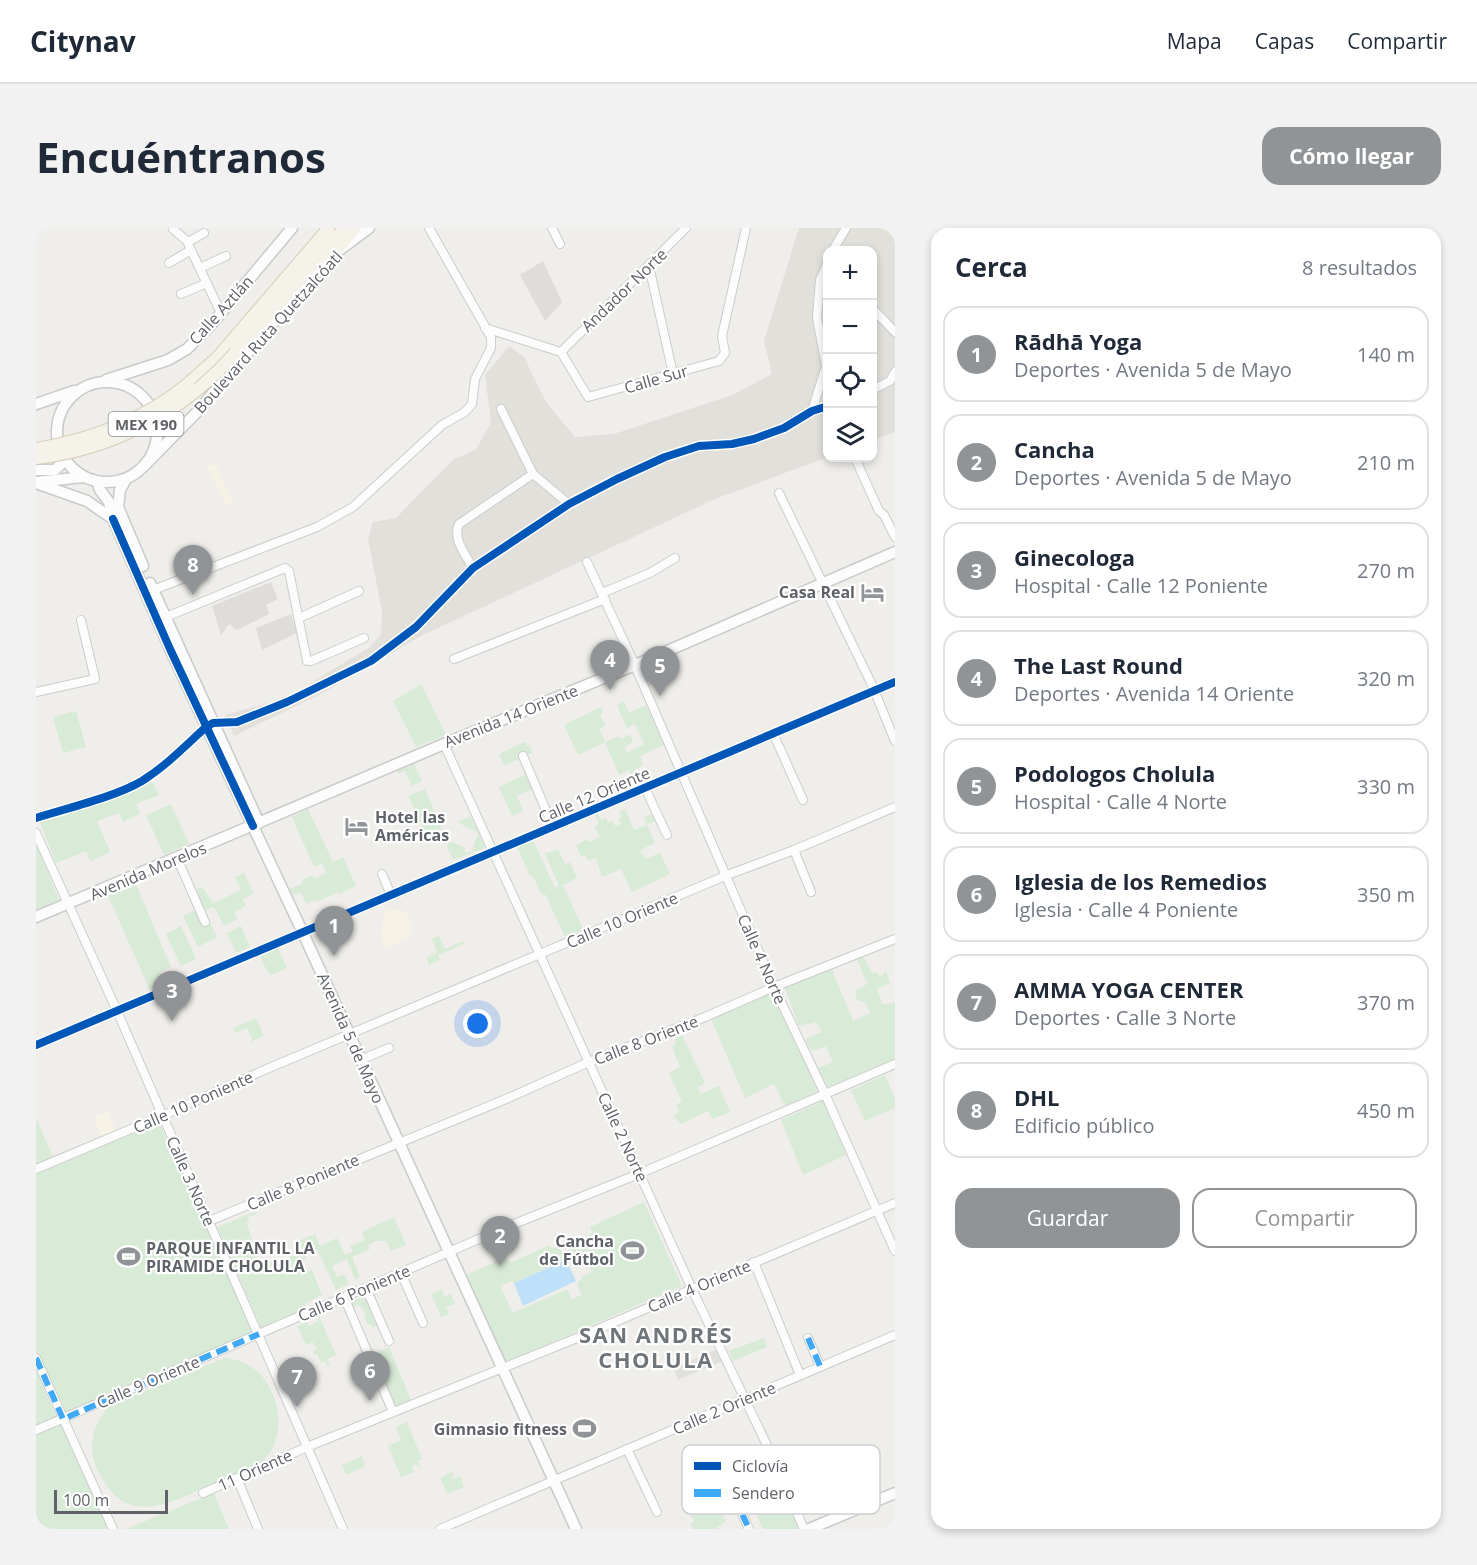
<!DOCTYPE html>
<html lang="es">
<head>
<meta charset="utf-8">
<style>
  body { margin:0; font-family:"Open Sans",sans-serif; background:#f2f2f3; color:#1f2937 }
  .controls { position:absolute; right:18px; top:18px; display:grid; overflow:hidden; border-radius:12px; box-shadow:0 3px 9px #0003 }
  .controls button { width:54px; height:54px; display:grid; place-items:center; padding:0; border:0; border-bottom:2px solid #e0e1e3; background:#fff; color:#1f2937; font:30px sans-serif }
  .scale { position:absolute; left:18px; bottom:15px; width:114px; box-sizing:border-box; padding-left:6px; border:3px solid #5f6368; border-top:0; font-size:16px; line-height:21px; white-space:nowrap; color:#5f6368; -webkit-text-stroke:4px #fff; paint-order:stroke }
  .you { position:absolute; left:442px; top:796px; width:21px; height:21px; margin:-15px; border:4px solid #fff; border-radius:50%; background:#1a73e8; box-shadow:0 0 0 9px #1a73e833 }
  .badge { display:grid; place-items:center; width:39px; height:39px; border-radius:50%; background:#919496; color:#fff; font-size:20px; font-weight:700 }
  .pin { position:absolute; translate:-50% -50px; filter:drop-shadow(0 2px 3px #0008) }
  .pin::after { content:''; position:absolute; top:32px; width:21px; height:18px; background:inherit; clip-path:polygon(0 0,100% 0,50% 100%) }
  .list { margin:0; padding:0; list-style:none }
  h2 { display:flex; justify-content:space-between; align-items:center; height:78px; margin:0; padding:0 24px; font-size:26px }
  h2 small { font-size:20px; font-weight:400; color:#747a83 }
  .list li { display:grid; grid-template-columns:39px 1fr auto; gap:18px; align-items:center; box-sizing:border-box; height:96px; margin:0 12px 12px; padding:0 12px; border:2px solid #e0e1e3; border-radius:18px }
  .list b { display:block; font-size:22px; white-space:nowrap }
  .list p { margin:0; font-size:20px; white-space:nowrap; color:#747a83 }
  .list em { font-size:20px; font-style:normal; color:#747a83 }
  .actions { display:flex; gap:12px; padding:18px 24px }
  .actions a { flex:1; padding:14px 0; border:2px solid #919496; border-radius:18px; text-align:center; font-size:21px; color:#919496 }
  .actions .main { background:#919496; color:#fff }
  .icon { flex:none; width:33px; height:33px; fill:none; stroke:currentColor; stroke-width:2; stroke-linecap:round; stroke-linejoin:round }
  .map { position:relative; flex:none; width:859px; height:1301px; overflow:hidden; border-radius:18px }
  header { display:flex; align-items:center; gap:36px; box-sizing:border-box; height:84px; padding:0 30px; background:#fff; border-bottom:2px solid #e0e1e3 }
  header strong { font-size:28px }
  nav { display:flex; gap:33px; margin-inline-start:auto; font-size:21px }
  .intro { display:flex; align-items:center; justify-content:space-between; box-sizing:border-box; height:144px; padding:0 36px }
  h1 { margin:0; font-size:42px }
  .button { padding:15px 27px; border-radius:18px; background:#919496; color:#fff; font-size:21px; font-weight:700 }
  main { display:flex; gap:36px; padding:0 36px }
  aside { flex:1; background:#fff; border-radius:18px; box-shadow:0 3px 9px #0003 }
  .map>svg:first-child { display:block }
  .commercial { fill:#f7f3e4 }
  .industrial { fill:#dfddda }
  .education { fill:#e2e0da }
  .green { fill:#d8ebd6; fill-rule:evenodd }
  .water { fill:#bfe0f9 }
  .lines { fill:none; stroke-linecap:round; stroke-linejoin:round }
  .street-casing { stroke:#cbcccc; stroke-width:10 }
  .secondary-casing { stroke:#cacacb; stroke-width:13 }
  .primary-casing { stroke:#d7ceb8; stroke-width:14 }
  .street { stroke:#fdfcfc; stroke-width:8 }
  .secondary { stroke:#fdfcfc; stroke-width:10 }
  .primary { stroke:#f4f2e9; stroke-width:12 }
  .primary-bridge-casing { stroke:#d7ceb8; stroke-width:14; stroke-linecap:butt }
  .primary-bridge { stroke:#f4f2e9; stroke-width:12 }
  .quiet { stroke:#3fa9f5; stroke-width:6; stroke-dasharray:12 6; stroke-linecap:butt }
  .cycleway-casing { stroke:#fff; stroke-width:11 }
  .cycleway { stroke:#0057b8; stroke-width:8 }
  .labels { text-anchor:middle; dominant-baseline:central; stroke-width:4.5; stroke-linejoin:round; paint-order:stroke }
  .shield { fill:#fff; stroke:#8f9295; stroke-width:1.5 }
  .shield-label { font-size:15px; font-weight:bold; fill:#5f6368 }
  .street-label { font-size:16px; fill:#5f6368; stroke:#fff }
  .poi-label { font-size:16px; font-weight:bold; fill:#5f6368; stroke:#fff; text-anchor:end }
  .district-label { font-size:22px; font-weight:bold; letter-spacing:1.5px; fill:#70757a; stroke:#fff }
  .key { fill:#fff; stroke:#cfd0d2; stroke-width:1.5 }
  .key-label { font-size:16px; fill:#5f6368 }
</style>
</head>
<body>
<header>
<strong>Citynav</strong>
<nav><a>Mapa</a><a>Capas</a><a>Compartir</a></nav>
</header>
<div class="intro"><h1>Encuéntranos</h1><a class="button">Cómo llegar</a></div>
<main>
<div class="map">
<svg width="859" height="1301" viewBox="0 0 859 1301">
  <rect width="100%" height="100%" fill="#efeeea"/>
  <!-- commercial -->
  <g class="commercial">
    <polygon points="179,236 198,275 191,278 171,239"/>
    <polygon points="352,681 370,684 372,686 371,692 376,693 375,710 365,711 365,714 350,721 346,712 347,709 345,708 349,684"/>
    <polygon points="72,884 81,906 66,913 58,888"/>
  </g>
  <!-- industrial -->
  <g class="industrial">
    <polygon points="507,33 526,74 509,93 484,47"/>
    <polygon points="235,354 242,371 230,377 233,386 201,402 193,396 185,407 176,378"/>
    <polygon points="255,386 261,405 226,422 220,400"/>
  </g>
  <!-- education -->
  <g class="education">
    <polygon points="763,0 859,0 859,204 837,212 836,22 792,22 791,229 679,271 387,407 283,467 198,508 189,487 250,470 334,419 345,406 346,383 332,311 337,294 360,290 417,232 440,221 455,195 449,147 473,118 488,129 510,174 539,209 578,206 696,167 736,146 728,113"/>
    <polygon points="682,1121 687,1133 642,1152 637,1140"/>
  </g>
  <!-- green -->
  <g class="green">
    <polygon points="385,456 410,507 380,519 357,473"/>
    <polygon points="588,473 593,485 610,477 628,517 604,528 607,537 599,541 605,554 600,556 593,542 583,547 569,514 542,527 528,497 565,479 567,484 564,486 569,498 563,501 569,514 583,508 585,511 594,506 597,514 588,519 591,525 608,516 599,496 591,500 581,477"/>
    <polygon points="40,483 50,519 27,525 17,489"/>
    <polygon points="489,514 491,518 493,517 496,525 468,538 463,526"/>
    <polygon points="378,536 386,553 376,558 369,543 362,546 361,543"/>
    <polygon points="492,545 498,560 481,568 487,583 476,588 463,559"/>
    <polygon points="116,553 123,567 100,576 104,586 87,594 83,585 61,593 74,624 54,633 50,623 20,635 4,595 96,557 98,561"/>
    <polygon points="389,561 406,601 390,607 372,568"/>
    <polygon points="135,576 153,616 128,627 110,587"/>
    <polygon points="272,581 297,634 307,629 320,658 303,666 302,664 281,674 280,671 270,676 265,664 257,667 254,661 267,655 266,652 276,647 278,651 290,645 286,635 278,639 256,589"/>
    <polygon points="589,581 598,602 611,597 608,589 618,585 621,592 611,597 619,615 604,622 609,631 624,625 634,646 596,664 585,641 566,649 560,630 552,633 549,627 545,629 540,617 551,611 553,614 564,609 558,598 563,596 558,585 561,584 565,592 570,590 572,595 576,593 579,598 585,596 582,590 585,589 583,584"/>
    <polygon points="435,588 449,620 417,632 411,619 413,613 429,620 428,623 431,625 436,623 442,605 421,594"/>
    <polygon points="497,612 519,660 523,658 509,626 522,621 529,636 534,634 541,650 527,657 547,701 529,709 509,666 506,667 496,647 494,648 481,619"/>
    <polygon points="0,616 24,674 0,684"/>
    <polygon points="208,645 218,665 207,671 210,678 198,684 201,691 188,698 178,679 169,683 158,663 166,659 177,675 205,662 199,649"/>
    <polygon points="99,654 135,739 124,744 129,756 114,762 72,668"/>
    <polygon points="161,681 168,696 174,694 181,709 162,719 147,688"/>
    <polygon points="145,698 160,731 145,738 130,706"/>
    <polygon points="205,698 214,719 200,725 191,705"/>
    <polygon points="403,708 409,721 427,713 428,716 402,727 404,732 393,737 390,730 401,725 396,711"/>
    <polygon points="242,720 251,740 235,747 230,741 224,728"/>
    <polygon points="827,728 836,745 839,744 845,749 850,743 854,755 841,761 847,777 859,774 859,831 792,860 782,840 797,834 790,818 776,823 769,811 786,804 780,794 763,798 748,758 795,739 817,793 834,785 830,775 821,772 819,763 831,756 821,731"/>
    <polygon points="737,763 782,864 749,878 738,856 709,870 675,791"/>
    <polygon points="220,790 228,808 215,814 216,811 211,800 200,805 197,800"/>
    <polygon points="646,807 669,855 661,859 664,866 683,858 694,884 676,891 672,883 645,896 640,890 636,891 643,883 641,876 646,874 633,845 644,839 636,818 640,816 639,811"/>
    <polygon points="849,847 859,871 859,880 829,893 815,862"/>
    <polygon points="787,873 810,927 767,947 745,892"/>
    <polygon points="0,890 18,931 0,937"/>
    <polygon points="123,894 220,1106 27,1190 0,1128 0,943"/>
    <path d="M608,974l38,84 -176,76 -44,-85 44,-20 4,6 40,-18 2,4 7,-4 4,8 21,-11 -1,-4 9,-5 -2,-6zM548,1030l8,14 -9,4 -6,9 5,10 -10,4 -5,-10 -54,24 -13,-27 12,-5 2,2 51,-23 3,4z"/>
    <polygon points="220,983 221,986 212,989 213,993 210,994 225,1037 239,1032 241,1035 267,1023 263,1013 279,1006 284,1018 301,1010 309,1027 317,1024 314,1018 329,1012 326,1004 358,989 370,1017 355,1023 350,1013 340,1013 332,1017 334,1021 316,1029 324,1049 319,1051 311,1031 296,1038 301,1049 308,1046 313,1056 300,1062 281,1021 269,1026 270,1031 265,1033 272,1044 276,1042 286,1067 269,1075 272,1081 226,1101 181,999"/>
    <polygon points="406,1061 409,1069 415,1066 419,1076 410,1079 413,1086 405,1089 395,1066"/>
    <polygon points="328,1068 341,1098 336,1100 334,1096 332,1097 328,1088 330,1086 323,1077 315,1080 312,1075"/>
    <polygon points="283,1088 300,1127 291,1131 294,1138 292,1139 289,1133 285,1135 281,1126 279,1127 277,1123 281,1121 277,1114 270,1117 261,1098 271,1093 273,1098 283,1093 281,1089"/>
    <polygon points="728,1110 731,1119 697,1133 693,1123"/>
    <polygon points="353,1119 375,1172 356,1180 334,1127"/>
    <path d="M188,1130c19,1 35,11 44,27 16,26 15,65 -13,81 -16,9 -34,15 -51,22 -24,10 -52,26 -78,15 -12,-5 -21,-19 -27,-30 -12,-27 -8,-45 10,-67z"/>
    <polygon points="0,1143 20,1189 0,1197"/>
    <polygon points="24,1194 72,1301 0,1301 0,1205"/>
    <polygon points="371,1194 386,1231 381,1233 386,1240 379,1237 376,1238 378,1244 365,1249 352,1218 365,1212 360,1199"/>
    <polygon points="326,1228 329,1238 310,1247 306,1237"/>
    <polygon points="415,1243 417,1243 418,1247 416,1248 417,1251 424,1248 428,1259 411,1266 404,1250 413,1245 416,1246"/>
    <polygon points="178,1265 193,1301 90,1301"/>
    <polygon points="678,1266 690,1294 681,1299 682,1301 656,1301 655,1295 658,1293 655,1287 649,1286 646,1278"/>
    <polygon points="751,1274 763,1301 727,1301 721,1288"/>
  </g>
  <!-- water -->
  <polygon class="water" points="530,1032 540,1053 487,1078 478,1055"/>
  <g class="lines">
    <defs>
      <g id="street">
        <polyline points="516,0 524,16"/>
        <polyline points="137,1 152,14"/>
        <polyline points="168,5 152,14 153,18 185,85"/>
        <polyline points="797,22 810,0"/>
        <polyline points="133,35 155,22"/>
        <polyline points="613,38 637,146"/>
        <polyline points="164,40 190,28"/>
        <polyline points="145,66 171,55"/>
        <polyline points="836,80 859,104"/>
        <polyline points="449,100 525,124 552,169 683,133 689,125 686,108 710,0"/>
        <polyline points="525,124 650,0"/>
        <polyline points="836,162 854,153 859,144"/>
        <polyline points="465,181 497,246 533,276"/>
        <polyline points="776,183 790,138 781,90 784,52 792,34"/>
        <polyline points="819,230 843,283 848,287 859,309"/>
        <polyline points="743,265 836,457 859,513"/>
        <polyline points="551,334 597,433 738,759 789,866 859,1023"/>
        <path d="M437,340c-7,-13 -21,-29 -14,-44l74,-50"/>
        <polyline points="117,362 281,299 317,279 406,197 429,184 436,176 439,151 455,120 455,109 393,0"/>
        <polyline points="566,365 614,345 639,330"/>
        <polyline points="130,389 249,340 253,343 271,433 275,433 328,410"/>
        <polyline points="263,390 323,363"/>
        <polyline points="418,431 569,371"/>
        <polyline points="0,464 59,451 45,392"/>
        <polyline points="737,505 767,572"/>
        <polyline points="408,516 656,1061 739,1234 768,1301"/>
        <polyline points="487,528 517,599"/>
        <polyline points="609,560 631,607"/>
        <path d="M0,590c31,-10 79,-21 106,-37 24,-15 43,-35 64,-54l7,-4 24,-1 50,-20 84,-41 45,-34 57,-59 96,-64 48,-25 48,-22 34,-11 33,-2 22,-5 30,-11 28,-17 16,-5"/>
        <polyline points="0,605 81,783 307,1301"/>
        <polyline points="758,622 775,664"/>
        <polyline points="141,630 169,694"/>
        <polyline points="346,646 355,667"/>
        <polyline points="0,817 859,454"/>
        <polyline points="324,832 353,820"/>
        <polyline points="0,941 126,888 233,840 689,648 758,622 859,579"/>
        <polyline points="173,993 470,871 553,834 669,789 738,759 859,711"/>
        <polyline points="718,1034 764,1147"/>
        <polyline points="365,1045 387,1095"/>
        <polyline points="330,1060 353,1113"/>
        <polyline points="311,1076 357,1184"/>
        <polyline points="772,1110 784,1138"/>
        <polyline points="0,1130 77,1301"/>
        <polyline points="0,1202 473,998 605,945 859,836"/>
        <polyline points="591,1221 621,1284"/>
        <polyline points="201,1250 222,1301"/>
        <polyline points="167,1265 271,1219 541,1110 859,975"/>
        <polyline points="699,1270 713,1301"/>
        <polyline points="712,1277 751,1261"/>
        <polyline points="404,1301 859,1107"/>
      </g>
      <g id="secondary">
        <polyline points="70,152 132,132 151,121 174,98 256,0"/>
        <circle cx="71" cy="204" r="50"/>
        <polyline points="0,176 38,163"/>
        <polyline points="108,238 160,185 294,29 333,0"/>
        <polyline points="0,242 19,242 25,236 26,229"/>
        <polyline points="90,251 84,262 82,279 107,338"/>
        <polyline points="0,254 47,249"/>
        <polyline points="61,254 64,262 73,274 77,291 134,421 267,705 540,1301"/>
        <polyline points="0,255 51,273 77,291"/>
        <polyline points="114,355 223,595"/>
        <polyline points="0,689 408,516 599,437 859,324"/>
        <polyline points="773,1301 859,1265"/>
      </g>
      <g id="primary">
        <polyline points="294,29 319,0"/>
        <polyline points="199,125 309,0"/>
        <polyline points="152,156 182,129 293,0"/>
      </g>
    </defs>
    <!-- street casing -->
    <use href="#street" class="street-casing"/>
    <!-- secondary casing -->
    <use href="#secondary" class="secondary-casing"/>
    <!-- primary casing -->
    <use href="#primary" class="primary-casing"/>
    <!-- street -->
    <use href="#street" class="street"/>
    <!-- secondary -->
    <use href="#secondary" class="secondary"/>
    <!-- primary -->
    <use href="#primary" class="primary"/>
    <defs>
      <g id="primary-bridge">
        <path d="M0,221c56,-9 108,-29 152,-65"/>
        <path d="M0,230c78,-9 147,-46 199,-105"/>
      </g>
    </defs>
    <!-- primary-bridge casing -->
    <use href="#primary-bridge" class="primary-bridge-casing"/>
    <!-- primary-bridge -->
    <use href="#primary-bridge" class="primary-bridge"/>
    <!-- quiet -->
    <g class="quiet">
      <polyline points="772,1110 784,1138"/>
      <polyline points="0,1130 27,1191 223,1106"/>
      <polyline points="699,1270 713,1301"/>
      <polyline points="712,1277 751,1261"/>
    </g>
    <defs>
      <g id="cycleway">
        <polyline points="77,291 134,421 217,598"/>
        <path d="M0,590c31,-10 79,-21 106,-37 24,-15 43,-35 64,-54l7,-4 24,-1 50,-20 84,-41 45,-34 57,-59 96,-64 48,-25 48,-22 34,-11 33,-2 22,-5 30,-11 28,-17 16,-5"/>
        <polyline points="0,817 859,454"/>
      </g>
    </defs>
    <!-- cycleway casing -->
    <use href="#cycleway" class="cycleway-casing"/>
    <!-- cycleway -->
    <use href="#cycleway" class="cycleway"/>
  </g>
  <!-- icons -->
  <defs>
    <symbol id="hotel-bare" viewBox="-9 -9 18 18"><path d="M-6-4.5h1.5V1H6V5H4.5V3h-9V5H-6ZM-4 0a1.8 1.8 0 1 1 3.6 0ZM.5 0V-2.5h3Q6-2.5 6 0Z" fill="#919496" stroke="#fff" stroke-width="2.5" paint-order="stroke"/></symbol>
    <symbol id="stadium-bare" viewBox="-9 -9 18 18"><path d="M0-5a6.5 5 0 1 0 0 10a6.5 5 0 1 0 0-10ZM-3.5-1.8h7v3.6h-7Z" fill="#919496" stroke="#fff" stroke-width="2.5" paint-order="stroke"/></symbol>
  </defs>
  <g fill-rule="evenodd">
    <use href="#hotel-bare" x="820" y="348" width="33" height="33"/>
    <use href="#hotel-bare" x="304" y="582" width="33" height="33"/>
    <use href="#stadium-bare" x="580" y="1006" width="33" height="33"/>
    <use href="#stadium-bare" x="76" y="1012" width="33" height="33"/>
    <use href="#stadium-bare" x="532" y="1184" width="33" height="33"/>
  </g>
  <g class="labels">
    <!-- shield labels -->
    <rect class="shield" x="72.5" y="184" width="75" height="24" rx="4.5"/>
    <g class="shield-label">
      <text x="110" y="196">MEX 190</text>
    </g>
    <!-- street labels -->
    <g class="street-label">
      <text transform="translate(588 62) rotate(-44)">Andador Norte</text>
      <text transform="translate(185 82) rotate(-48)">Calle Aztlán</text>
      <text transform="translate(232 104) rotate(-48)">Boulevard Ruta Quetzalcóatl</text>
      <text transform="translate(620 151) rotate(-16)">Calle Sur</text>
      <text transform="translate(475 488) rotate(-22)">Avenida 14 Oriente</text>
      <text transform="translate(558 567) rotate(-23)">Calle 12 Oriente</text>
      <text transform="translate(112 643) rotate(-23)">Avenida Morelos</text>
      <text transform="translate(586 692) rotate(-23)">Calle 10 Oriente</text>
      <text transform="translate(726 731) rotate(66)">Calle 4 Norte</text>
      <text transform="translate(315 810) rotate(66)">Avenida 5 de Mayo</text>
      <text transform="translate(610 812) rotate(-21)">Calle 8 Oriente</text>
      <text transform="translate(157 874) rotate(-24)">Calle 10 Poniente</text>
      <text transform="translate(587 909) rotate(65)">Calle 2 Norte</text>
      <text transform="translate(155 953) rotate(66)">Calle 3 Norte</text>
      <text transform="translate(267 954) rotate(-23)">Calle 8 Poniente</text>
      <text transform="translate(663 1058) rotate(-23)">Calle 4 Oriente</text>
      <text transform="translate(318 1065) rotate(-23)">Calle 6 Poniente</text>
      <text transform="translate(112 1154) rotate(-23)">Calle 9 Oriente</text>
      <text transform="translate(688 1180) rotate(-23)">Calle 2 Oriente</text>
      <text transform="translate(219 1242) rotate(-24)">11 Oriente</text>
    </g>
    <!-- poi labels -->
    <g class="poi-label">
      <text x="819" y="364">Casa Real</text>
      <text x="339" y="589" text-anchor="start">Hotel las<tspan x="339" dy="18">Américas</tspan></text>
      <text x="578" y="1013">Cancha<tspan x="578" dy="18">de Fútbol</tspan></text>
      <text x="110" y="1020" text-anchor="start">PARQUE INFANTIL LA<tspan x="110" dy="18">PIRAMIDE CHOLULA</tspan></text>
      <text x="531" y="1201">Gimnasio fitness</text>
    </g>
    <!-- district labels -->
    <g class="district-label">
      <text x="620" y="1106">SAN ANDRÉS<tspan x="620" dy="25">CHOLULA</tspan></text>
    </g>
  </g>
  <!-- legend -->
  <rect x="646" y="1217" width="198" height="69" rx="9" class="key"/>
  <rect x="658" y="1234" width="27" height="8" fill="#0057b8"/>
  <rect x="658" y="1261" width="27" height="8" fill="#3fa9f5"/>
  <g class="key-label">
    <text x="696" y="1244">Ciclovía</text>
    <text x="696" y="1271">Sendero</text>
  </g>
</svg>
<div class="controls">
<button>+</button>
<button>−</button>
<button><svg class="icon" aria-label="locate" viewBox="0 0 24 24"><circle cx="12" cy="12" r="6"/><path d="M12 2v4M12 18v4M2 12h4M18 12h4"/></svg></button>
<button><svg class="icon" aria-label="layers" viewBox="0 0 24 24"><path d="M12 4l9 5-9 5-9-5zM3 14l9 5 9-5"/></svg></button>
</div>
<div class="scale">100 m</div>
<div class="you"></div>
<div class="pin badge" style="left:298px;top:728px">1</div>
<div class="pin badge" style="left:464px;top:1038px">2</div>
<div class="pin badge" style="left:136px;top:793px">3</div>
<div class="pin badge" style="left:574px;top:462px">4</div>
<div class="pin badge" style="left:624px;top:468px">5</div>
<div class="pin badge" style="left:334px;top:1173px">6</div>
<div class="pin badge" style="left:261px;top:1179px">7</div>
<div class="pin badge" style="left:157px;top:367px">8</div>
</div>
<aside>
<h2>Cerca<small>8 resultados</small></h2>
<ul class="list">
<li><span class="badge">1</span><div><b>Rādhā Yoga</b><p>Deportes · Avenida 5 de Mayo</p></div><em>140 m</em></li>
<li><span class="badge">2</span><div><b>Cancha</b><p>Deportes · Avenida 5 de Mayo</p></div><em>210 m</em></li>
<li><span class="badge">3</span><div><b>Ginecologa</b><p>Hospital · Calle 12 Poniente</p></div><em>270 m</em></li>
<li><span class="badge">4</span><div><b>The Last Round</b><p>Deportes · Avenida 14 Oriente</p></div><em>320 m</em></li>
<li><span class="badge">5</span><div><b>Podologos Cholula</b><p>Hospital · Calle 4 Norte</p></div><em>330 m</em></li>
<li><span class="badge">6</span><div><b>Iglesia de los Remedios</b><p>Iglesia · Calle 4 Poniente</p></div><em>350 m</em></li>
<li><span class="badge">7</span><div><b>AMMA YOGA CENTER</b><p>Deportes · Calle 3 Norte</p></div><em>370 m</em></li>
<li><span class="badge">8</span><div><b>DHL</b><p>Edificio público</p></div><em>450 m</em></li>
</ul>
<div class="actions"><a class="main">Guardar</a><a>Compartir</a></div>
</aside>
</main>
</body>
</html>
